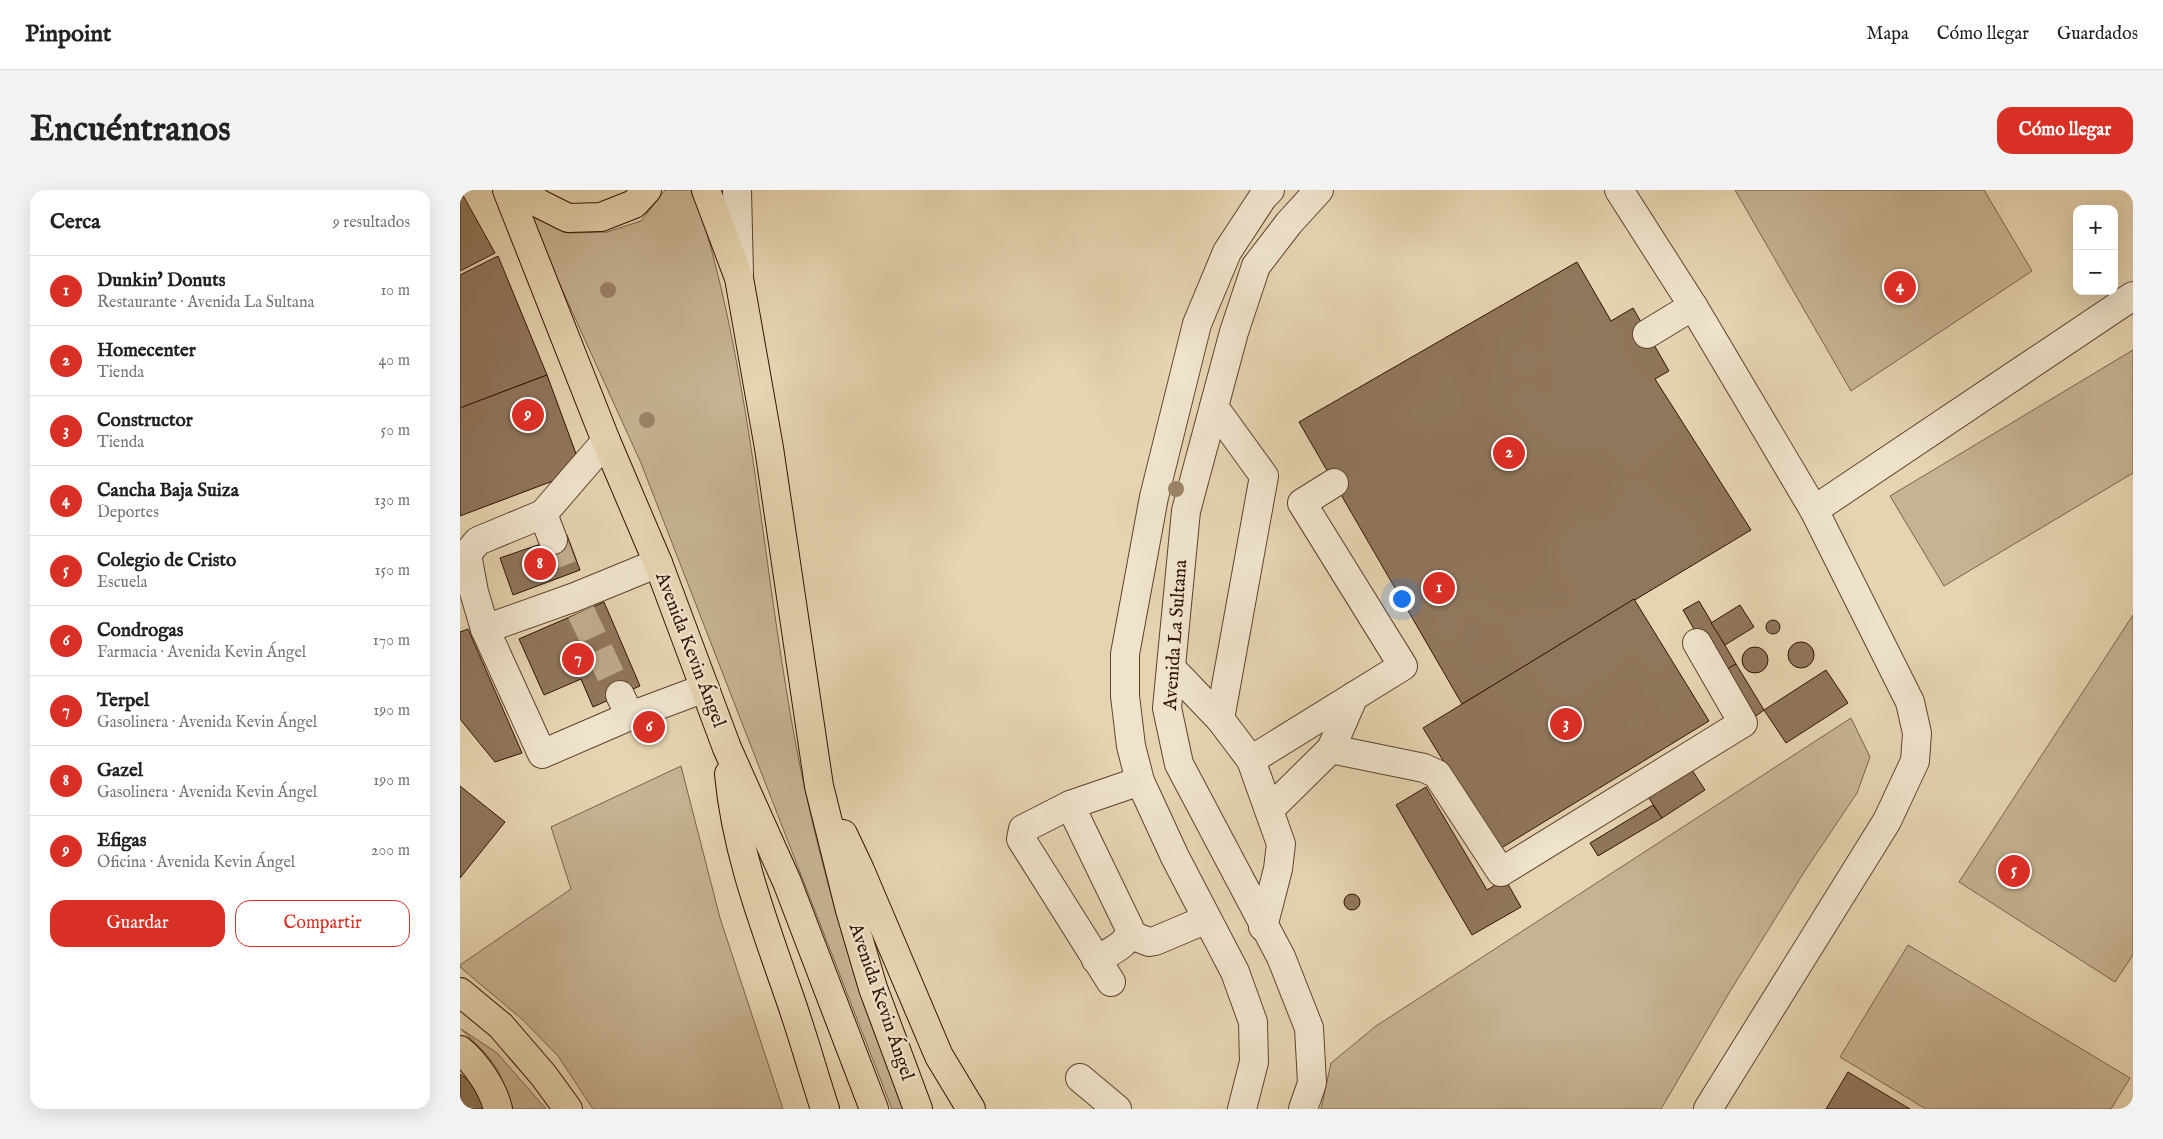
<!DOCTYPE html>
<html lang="es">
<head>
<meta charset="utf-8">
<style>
  body { margin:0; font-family:"IM FELL English",serif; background:#f2f2f2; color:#222 }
  .controls { position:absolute; right:15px; top:15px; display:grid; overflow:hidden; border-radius:10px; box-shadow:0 5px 20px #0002 }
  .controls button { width:45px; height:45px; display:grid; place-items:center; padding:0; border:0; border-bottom:1px solid #e0e0e0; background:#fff; color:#222; font:25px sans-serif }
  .you { position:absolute; left:941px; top:408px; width:18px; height:18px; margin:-12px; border:4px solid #fff; border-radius:50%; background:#1a73e8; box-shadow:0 0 0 8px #1a73e833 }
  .badge { display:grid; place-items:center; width:32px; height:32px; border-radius:50%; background:#d93025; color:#fff; font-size:16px; font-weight:700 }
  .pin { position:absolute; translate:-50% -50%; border:2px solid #fff; box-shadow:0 1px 5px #0006 }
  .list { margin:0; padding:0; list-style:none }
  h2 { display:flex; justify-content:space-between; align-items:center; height:65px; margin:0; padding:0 20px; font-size:21px }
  h2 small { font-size:16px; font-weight:400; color:#767676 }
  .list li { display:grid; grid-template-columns:32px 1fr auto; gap:15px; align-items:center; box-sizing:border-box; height:70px; padding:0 20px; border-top:1px solid #e0e0e0 }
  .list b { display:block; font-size:19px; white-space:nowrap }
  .list p { margin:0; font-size:16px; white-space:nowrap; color:#767676 }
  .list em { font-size:16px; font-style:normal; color:#767676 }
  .actions { display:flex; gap:10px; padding:15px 20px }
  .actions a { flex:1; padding:11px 0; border:1px solid #d93025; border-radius:15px; text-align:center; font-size:18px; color:#d93025 }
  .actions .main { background:#d93025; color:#fff }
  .map { position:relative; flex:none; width:1673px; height:919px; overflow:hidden; border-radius:15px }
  header { display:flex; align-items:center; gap:30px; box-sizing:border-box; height:70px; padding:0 25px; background:#fff; border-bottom:1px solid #e0e0e0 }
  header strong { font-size:24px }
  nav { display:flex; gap:28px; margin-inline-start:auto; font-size:18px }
  .intro { display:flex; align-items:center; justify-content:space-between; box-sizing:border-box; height:120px; padding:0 30px }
  h1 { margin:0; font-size:35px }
  .button { padding:12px 22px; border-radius:15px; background:#d93025; color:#fff; font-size:18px; font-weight:700 }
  main { display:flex; gap:30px; padding:0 30px }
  aside { flex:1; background:#fff; border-radius:15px; box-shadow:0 5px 20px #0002 }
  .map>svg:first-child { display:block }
  .green { fill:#c7b392; stroke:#7c624a }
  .building { fill:#90765c; stroke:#321102 }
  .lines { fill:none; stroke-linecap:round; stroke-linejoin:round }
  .minor-tunnel { stroke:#c2ad8d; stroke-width:28; stroke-dasharray:28 14; stroke-linecap:butt }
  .minor-casing { stroke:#5f422e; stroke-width:30 }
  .major-casing { stroke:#321102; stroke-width:30 }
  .minor { stroke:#efe3cc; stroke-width:28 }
  .major { stroke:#e6d4b0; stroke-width:28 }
  .tree { fill:#9c8468 }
  .labels { text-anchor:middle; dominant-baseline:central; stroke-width:4.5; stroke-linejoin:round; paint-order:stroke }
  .street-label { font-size:19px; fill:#321102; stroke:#efe3cc }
</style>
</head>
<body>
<header>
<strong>Pinpoint</strong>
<nav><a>Mapa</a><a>Cómo llegar</a><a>Guardados</a></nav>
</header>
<div class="intro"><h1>Encuéntranos</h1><a class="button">Cómo llegar</a></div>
<main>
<aside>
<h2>Cerca<small>9 resultados</small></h2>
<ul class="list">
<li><span class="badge">1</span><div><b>Dunkin' Donuts</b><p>Restaurante · Avenida La Sultana</p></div><em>10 m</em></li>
<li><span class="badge">2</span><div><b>Homecenter</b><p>Tienda</p></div><em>40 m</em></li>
<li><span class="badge">3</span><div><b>Constructor</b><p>Tienda</p></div><em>50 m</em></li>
<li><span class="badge">4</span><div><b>Cancha Baja Suiza</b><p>Deportes</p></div><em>130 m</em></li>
<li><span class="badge">5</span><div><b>Colegio de Cristo</b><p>Escuela</p></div><em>150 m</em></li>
<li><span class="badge">6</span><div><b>Condrogas</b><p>Farmacia · Avenida Kevin Ángel</p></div><em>170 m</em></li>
<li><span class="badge">7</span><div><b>Terpel</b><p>Gasolinera · Avenida Kevin Ángel</p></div><em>190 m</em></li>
<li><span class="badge">8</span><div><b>Gazel</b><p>Gasolinera · Avenida Kevin Ángel</p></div><em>190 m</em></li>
<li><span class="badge">9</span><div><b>Efigas</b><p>Oficina · Avenida Kevin Ángel</p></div><em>200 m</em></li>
</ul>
<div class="actions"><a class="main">Guardar</a><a>Compartir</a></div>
</aside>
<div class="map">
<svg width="1673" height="919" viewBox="0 0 1673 919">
  <rect width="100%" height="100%" fill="#e6d4b0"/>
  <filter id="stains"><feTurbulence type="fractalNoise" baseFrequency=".004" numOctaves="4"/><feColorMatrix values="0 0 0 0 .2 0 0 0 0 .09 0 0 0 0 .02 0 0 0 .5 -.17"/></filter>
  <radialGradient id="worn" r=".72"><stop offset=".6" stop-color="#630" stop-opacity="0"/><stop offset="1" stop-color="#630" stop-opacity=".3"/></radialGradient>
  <!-- green -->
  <g class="green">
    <path d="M205,0h29c53,164 65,335 93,504 16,100 41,198 72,295 13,40 30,80 45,120h-12l-251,-646 -117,-257 45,27 38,-1 34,-11z"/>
    <polygon points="1275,0 1524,0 1572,81 1391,201"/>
    <polygon points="1673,160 1673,283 1484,396 1430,306"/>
    <polygon points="1673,425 1673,765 1655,792 1499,692"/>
    <polygon points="1391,528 1410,567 1397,603 1346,679 1269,803 1201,919 861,919 871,873 916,836"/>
    <polygon points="221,576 260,728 323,919 133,919 98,866 63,830 0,777 0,775 111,699 91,637"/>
    <polygon points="1448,755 1670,888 1651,919 1466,919 1380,867"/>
    <path d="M1,839l36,24 49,56h-36c-8,-42 -19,-51 -49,-80z"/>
  </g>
  <!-- building -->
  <g class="building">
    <polygon points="0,0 35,63 0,81"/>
    <polygon points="38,66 87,185 0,218 0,85"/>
    <polygon points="1117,72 1151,131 1173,118 1209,181 1195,189 1291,340 1002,514 839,232"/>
    <polygon points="87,185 122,280 0,326 0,218"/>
    <polygon points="107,345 120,380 53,405 40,368"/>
    <polygon points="1174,409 1249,531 1038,660 963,538"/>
    <polygon points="1239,411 1276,474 1260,484 1223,420"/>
    <polygon points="144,412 180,496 133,517 121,489 84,505 59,449"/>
    <polygon points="1280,415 1294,437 1265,455 1251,433"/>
    <circle cx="1313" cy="437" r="7"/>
    <polygon points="8,439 62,563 35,572 0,529 0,442"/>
    <circle cx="1341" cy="465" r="13"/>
    <circle cx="1295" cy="470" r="13"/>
    <polygon points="1276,474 1304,520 1296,526 1267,479"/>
    <polygon points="1366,480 1388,513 1326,553 1304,520"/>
    <polygon points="1228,574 1245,600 1202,628 1185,602"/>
    <polygon points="0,596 45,632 0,688"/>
    <polygon points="966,597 1027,700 1045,689 1061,717 1012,745 936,615"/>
    <polygon points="1193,615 1202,628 1138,666 1130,653"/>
    <circle cx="892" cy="712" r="8"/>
    <polygon points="1388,882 1450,919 1366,919"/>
    <polygon points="0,884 12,893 26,919 0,919"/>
  </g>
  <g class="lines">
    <!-- minor-tunnel -->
    <g class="minor-tunnel">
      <polyline points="93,350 106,386"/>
      <polyline points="121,422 160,505"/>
    </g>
    <defs>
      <g id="minor">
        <polyline points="277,0 279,84"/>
        <polyline points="1159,0 1233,116 1354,320 1450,512 1457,543 1455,571 1427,631 1248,919"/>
        <polyline points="1187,144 1233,116"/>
        <polyline points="754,217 804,286 760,529"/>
        <polyline points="146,251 83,324 18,351 7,364 14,402 25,439 82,564 170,526 245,498"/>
        <polyline points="1354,320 1673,106"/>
        <polyline points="83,324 93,350"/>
        <polyline points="25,439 115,407 198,373"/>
        <polyline points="711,478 760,529 791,570 821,654 818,679 803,737"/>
        <polyline points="160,505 170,526"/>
        <polyline points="871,559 964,578 977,584 1041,682 1283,533 1237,453"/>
        <polyline points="791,570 943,476 842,313 874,293"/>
        <path d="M610,615l59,122c3,17 -20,25 -33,33"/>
        <polyline points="809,620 871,559 894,506"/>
        <polyline points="671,745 689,752 695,751 747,729"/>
        <polyline points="651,792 561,649 563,639 610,615 680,591"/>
        <polyline points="620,888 657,919"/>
        <polyline points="782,919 794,872 793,832 775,782 715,667 680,591 671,556 665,506 665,464 694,307 737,134 767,62 803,7 810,0"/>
        <polyline points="843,919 852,893 849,838 821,767 719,574 707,518 726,321 774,142 796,76 829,33 859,0"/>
      </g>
      <g id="major">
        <polyline points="47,0 146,251 198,373 267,558 327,692 414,919"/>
        <polyline points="60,0 80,14 108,28 141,27 174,14 187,0"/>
        <polyline points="246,0 279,88 309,258 359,596 390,720 413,798 458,919"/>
        <path d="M269,584c7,76 33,144 58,216 14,39 25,79 38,119"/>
        <polyline points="383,644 400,680 479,866 511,919"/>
        <polyline points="0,802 41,836 84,886 108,919"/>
        <path d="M0,860c16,13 33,38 38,59"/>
      </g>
    </defs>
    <!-- minor casing -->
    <use href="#minor" class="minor-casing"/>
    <!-- major casing -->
    <use href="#major" class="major-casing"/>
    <!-- minor -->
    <use href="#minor" class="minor"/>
    <!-- major -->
    <use href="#major" class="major"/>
  </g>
  <!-- trees -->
  <g class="tree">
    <circle cx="148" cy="100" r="8"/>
    <circle cx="187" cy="230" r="8"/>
    <circle cx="716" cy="299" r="8"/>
  </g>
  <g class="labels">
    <!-- street labels -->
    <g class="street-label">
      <text transform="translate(716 445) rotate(-86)">Avenida La Sultana</text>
      <text transform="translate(230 460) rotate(69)">Avenida Kevin Ángel</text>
      <text transform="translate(421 812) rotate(71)">Avenida Kevin Ángel</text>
    </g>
  </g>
  <rect width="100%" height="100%" filter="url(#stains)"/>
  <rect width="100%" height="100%" fill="url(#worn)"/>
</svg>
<div class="controls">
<button>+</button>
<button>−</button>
</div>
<div class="you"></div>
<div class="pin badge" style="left:979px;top:398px">1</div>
<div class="pin badge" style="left:1049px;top:263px">2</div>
<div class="pin badge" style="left:1106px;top:534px">3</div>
<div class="pin badge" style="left:1440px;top:97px">4</div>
<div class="pin badge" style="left:1554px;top:681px">5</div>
<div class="pin badge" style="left:189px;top:537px">6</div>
<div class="pin badge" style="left:118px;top:469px">7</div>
<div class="pin badge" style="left:80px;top:374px">8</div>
<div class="pin badge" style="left:68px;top:225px">9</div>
</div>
</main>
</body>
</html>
